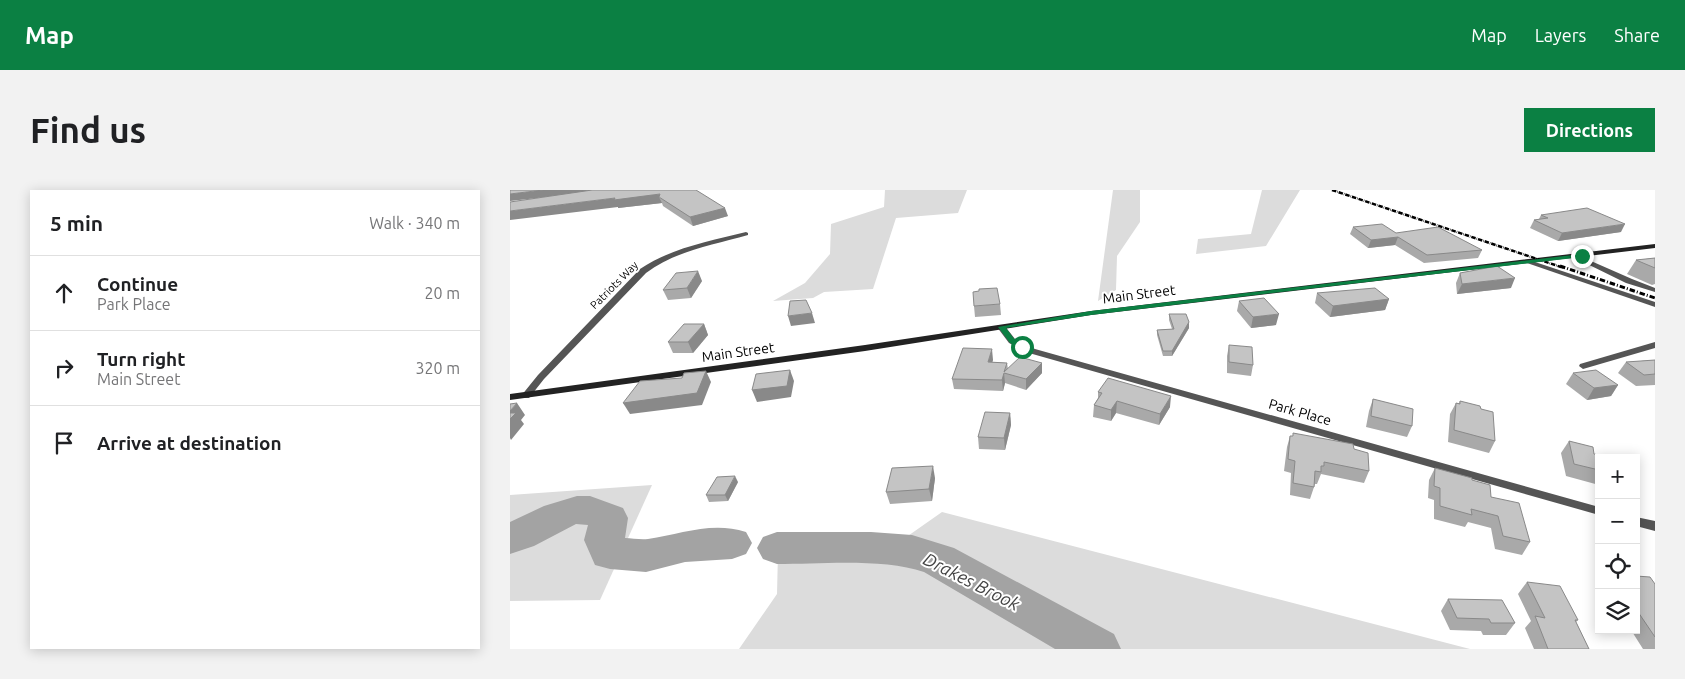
<!DOCTYPE html>
<html lang="en">
<head>
<meta charset="utf-8">
<style>
  body { margin:0; font-family:Ubuntu,sans-serif; background:#f2f2f2; color:#202124 }
  .controls { position:absolute; right:15px; bottom:15px; display:grid; overflow:hidden; border-radius:0px; box-shadow:0 2px 12px #0003 }
  .controls button { width:45px; height:45px; display:grid; place-items:center; padding:0; border:0; border-bottom:1px solid #e0e0e0; background:#fff; color:#202124; font:25px sans-serif }
  .stop { position:absolute; width:15px; height:15px; margin:-11px; border:4px solid #0b8043; border-radius:50%; background:#fff }
  .stop.end { background:#0b8043; border-color:#fff; box-shadow:0 1px 5px #0008 }
  .list { margin:0; padding:0; list-style:none }
  h2 { display:flex; justify-content:space-between; align-items:center; height:65px; margin:0; padding:0 20px; font-size:21px }
  h2 small { font-size:16px; font-weight:400; color:#757577 }
  .list li { display:grid; grid-template-columns:32px 1fr auto; gap:15px; align-items:center; box-sizing:border-box; height:75px; padding:0 20px; border-top:1px solid #e0e0e0 }
  .list b { display:block; font-size:19px; white-space:nowrap }
  .list p { margin:0; font-size:16px; white-space:nowrap; color:#757577 }
  .list em { font-size:16px; font-style:normal; color:#757577 }
  .icon { flex:none; width:28px; height:28px; fill:none; stroke:currentColor; stroke-width:2; stroke-linecap:round; stroke-linejoin:round }
  .map { position:relative; flex:none; width:1145px; height:459px; overflow:hidden; border-radius:0px }
  header { display:flex; align-items:center; gap:30px; box-sizing:border-box; height:70px; padding:0 25px; background:#0b8043; color:#fff }
  header strong { font-size:24px }
  nav { display:flex; gap:28px; margin-inline-start:auto; font-size:18px }
  .intro { display:flex; align-items:center; justify-content:space-between; box-sizing:border-box; height:120px; padding:0 30px }
  h1 { margin:0; font-size:35px }
  .button { padding:12px 22px; border-radius:0px; background:#0b8043; color:#fff; font-size:18px; font-weight:700 }
  main { display:flex; gap:30px; padding:0 30px }
  aside { flex:1; background:#fff; border-radius:0px; box-shadow:0 2px 12px #0003 }
  .map>svg:first-child { display:block }
  .green { fill:#dcdcdc }
  .lines { fill:none; stroke-linecap:round; stroke-linejoin:round }
  .river { fill:#a3a3a3; fill-rule:evenodd }
  .street { fill:#555; fill-rule:evenodd }
  .secondary { fill:#222; fill-rule:evenodd }
  .rail-far1 { stroke:#000; stroke-width:2.5; stroke-dasharray:4.5 1 0.5 1; stroke-linecap:butt }
  .rail { stroke:#000; stroke-width:3; stroke-dasharray:5.5 2 1 2; stroke-linecap:butt }
  .wall { fill:#a9a9a9 }
  .shaded-wall { fill:#898989 }
  .building { fill:#c4c4c4; stroke:#898989 }
  .route { fill:#0b8043 }
  .labels { text-anchor:middle; dominant-baseline:central; stroke-width:4; stroke-linejoin:round; paint-order:stroke }
  .far-street-label { font-size:11px; fill:#000; stroke:#fff }
  .street-label { font-size:14px; fill:#000; stroke:#fff }
  .near-water-label { font-size:18px; font-style:italic; fill:#444; stroke:#fff }
</style>
</head>
<body>
<header>
<strong>Map</strong>
<nav><a>Map</a><a>Layers</a><a>Share</a></nav>
</header>
<div class="intro"><h1>Find us</h1><a class="button">Directions</a></div>
<main>
<aside>
<h2>5 min<small>Walk · 340 m</small></h2>
<ul class="list">
<li><svg class="icon" aria-label="ahead" viewBox="0 0 24 24"><path d="M12 20V5M6 11l6-6 6 6"/></svg><div><b>Continue</b><p>Park Place</p></div><em>20 m</em></li>
<li><svg class="icon" aria-label="right" viewBox="0 0 24 24"><path d="M7 20v-9h11M14 6l5 5-5 5"/></svg><div><b>Turn right</b><p>Main Street</p></div><em>320 m</em></li>
<li><svg class="icon" aria-label="arrive" viewBox="0 0 24 24"><path d="M6 21V4h12l-3 4 3 4H6"/></svg><div><b>Arrive at destination</b></div></li>
</ul>
</aside>
<div class="map">
<svg width="1145" height="459" viewBox="0 0 1145 459">
  <rect width="100%" height="100%" fill="#fff"/>
  <!-- green -->
  <g class="green">
    <polygon points="375,0 457,0 448,23 386,28 363,99 314,102 303,108 263,111 295,93 320,64 321,34 374,17"/>
    <polygon points="603,0 630,0 630,32 607,66 606,100 588,111"/>
    <polygon points="752,0 790,0 756,56 686,64 688,49 741,44"/>
    <polygon points="142,295 90,410 0,411 0,305"/>
    <polygon points="432,322 960,459 229,459 267,404 268,362 375,362"/>
  </g>
  <g class="lines">
    <!-- river -->
    <g class="river">
      <path d="M67,306h13l33,12 5,10 -3,20c7,0 15,2 23,1 33,-5 64,-18 98,-7l6,11 -6,11 -14,5 -47,3 -39,10 -36,-3 -15,-4 -11,-25 4,-15 -12,-1 -42,22 -24,8v-32l34,-16z"/>
      <path d="M267,342h94l41,3 42,13 160,86 7,15h-66l-131,-77c-40,-14 -103,-8 -147,-8l-14,-5 -6,-11 6,-11z"/>
    </g>
    <!-- street -->
    <g class="street">
      <path d="M236,42l2,1v2c-35,10 -73,16 -102,38l-102,106 -15,19h-6l-2,-2 17,-21 102,-106c31,-21 70,-28 106,-37z"/>
      <polygon points="1065,64 1122,89 1145,98 1145,102 1116,93 1063,67 1063,65"/>
      <polygon points="1019,70 1145,112 1145,117 1017,73 1016,72"/>
      <polygon points="488,135 494,135 505,149 525,159 1089,317 1089,325 519,163 499,153 487,137"/>
      <polygon points="1145,152 1145,158 1073,179 1069,176 1070,174"/>
      <polygon points="1126,327 1145,331 1145,341 1126,336"/>
    </g>
    <!-- secondary -->
    <polygon class="secondary" points="1145,54 1145,58 581,125 355,161 0,210 0,204 355,155 581,121"/>
    <!-- rail-far1 -->
    <polyline class="rail-far1" points="822,0 1054,78"/>
    <!-- rail -->
    <polyline class="rail" points="1050,76 1145,108"/>
  </g>
  <!-- wall -->
  <g class="wall">
    <polygon points="186,0 218,26 183,36 153,16 152,13 108,18 108,17"/>
    <polygon points="1031,25 1111,42 1048,51 1020,38 1024,30 1029,29"/>
    <polygon points="843,37 886,43 972,60 968,68 914,73 885,55 858,58 840,44"/>
    <polygon points="1145,68 1145,94 1142,95 1117,84 1126,70"/>
    <polygon points="950,83 1001,98 947,104 946,93"/>
    <polygon points="192,91 181,108 158,110 153,100"/>
    <polygon points="807,103 879,109 875,120 820,127 805,113"/>
    <polygon points="729,111 766,135 741,138 727,121"/>
    <polygon points="490,114 491,125 465,127 464,116"/>
    <polygon points="659,124 679,132 679,138 662,166 653,166 647,145 647,140 662,139 659,130"/>
    <polygon points="194,134 198,145 183,163 163,163 158,152"/>
    <polygon points="719,155 743,175 741,186 717,183 717,166"/>
    <polygon points="483,170 482,172 497,173 498,179 532,173 532,183 516,200 495,193 493,201 444,199 442,189"/>
    <polygon points="1145,170 1145,195 1126,196 1108,183 1116,172"/>
    <polygon points="1063,183 1108,195 1101,206 1077,210 1056,194"/>
    <polygon points="588,202 660,217 649,235 606,223 601,231 583,227 584,215 588,208"/>
    <polygon points="863,209 902,236 897,247 856,237 859,221"/>
    <polygon points="950,211 971,219 985,251 979,263 938,252 940,224 946,213 949,213"/>
    <polygon points="500,223 501,235 495,260 469,259 468,247"/>
    <polygon points="783,243 844,259 859,281 854,293 811,284 807,294 805,294 800,309 780,305 781,283 774,281 777,257 780,246 783,246"/>
    <polygon points="1059,251 1084,264 1089,268 1089,295 1056,286 1051,263"/>
    <polygon points="925,278 962,290 981,307 1020,352 1012,365 985,359 981,338 958,332 955,337 924,329 924,310 918,308 919,290"/>
    <polygon points="425,288 422,311 380,314 376,302"/>
    <polygon points="228,292 218,311 199,312 196,305"/>
    <polygon points="1126,386 1145,394 1145,459 1133,459 1121,440 1126,440"/>
    <polygon points="1017,392 1068,430 1066,432 1079,459 1024,459 1015,438 1021,431 1008,404"/>
    <polygon points="938,409 1005,433 996,445 973,445 971,441 940,440 931,421"/>
  </g>
  <!-- shaded-wall -->
  <g class="shaded-wall">
    <polygon points="33,0 100,0 0,11 0,4"/>
    <polygon points="150,4 149,7 152,13 108,18 108,17 0,30 0,21 105,8"/>
    <polygon points="215,18 218,26 183,36 180,27"/>
    <polygon points="1115,34 1111,42 1048,51 1052,43"/>
    <polygon points="888,47 885,55 858,58 861,50"/>
    <polygon points="188,81 192,91 181,108 177,98"/>
    <polygon points="1005,88 1001,98 947,104 952,94"/>
    <polygon points="879,109 875,120 820,127 823,116"/>
    <polygon points="302,123 305,133 281,136 278,126"/>
    <polygon points="769,124 766,135 741,138 743,127"/>
    <polygon points="679,132 679,138 662,166 662,161"/>
    <polygon points="194,134 198,145 183,163 178,152"/>
    <polygon points="482,159 483,170 479,183 478,172"/>
    <polygon points="532,173 532,183 516,200 516,189"/>
    <polygon points="280,180 284,191 281,207 247,212 242,200"/>
    <polygon points="196,181 201,192 192,215 120,224 113,213"/>
    <polygon points="494,183 495,193 493,201 492,190"/>
    <polygon points="1108,195 1101,206 1077,210 1084,198"/>
    <polygon points="661,206 660,217 649,235 650,224"/>
    <polygon points="607,211 606,223 601,231 601,220"/>
    <polygon points="7,213 15,225 11,230 14,234 1,250 0,248 0,221"/>
    <polygon points="500,223 501,235 495,260 494,248"/>
    <polygon points="423,276 425,288 422,311 419,299"/>
    <polygon points="225,286 228,292 218,311 215,305"/>
  </g>
  <!-- building -->
  <g class="building">
    <polygon points="0,0 33,0 0,4"/>
    <polygon points="82,0 186,0 215,18 180,27 149,7 150,4 104,10 105,8 0,21 0,12"/>
    <polygon points="1077,18 1115,34 1052,43 1024,30 1038,28 1031,25"/>
    <polygon points="872,34 886,43 928,37 972,60 917,65 888,47 861,50 843,37"/>
    <polygon points="1145,68 1145,78 1126,70"/>
    <polygon points="987,76 1005,88 952,94 950,83"/>
    <polygon points="188,81 177,98 153,100 166,83"/>
    <polygon points="487,98 490,114 464,116 463,102 469,101 469,99"/>
    <polygon points="865,98 879,109 823,116 807,103"/>
    <polygon points="754,108 769,124 743,127 729,111"/>
    <polygon points="296,110 302,123 278,126 280,111"/>
    <polygon points="659,124 676,124 679,132 662,161 653,161 647,140 664,139"/>
    <polygon points="174,134 194,134 178,152 158,152"/>
    <polygon points="719,155 742,157 743,175 719,172"/>
    <polygon points="453,158 482,159 478,172 497,173 494,182 510,167 532,173 516,189 494,183 492,190 442,189"/>
    <polygon points="1145,170 1145,184 1134,185 1116,172"/>
    <polygon points="280,180 277,196 242,200 246,184"/>
    <polygon points="1086,180 1108,195 1084,198 1063,183"/>
    <polygon points="196,181 187,203 113,213 130,191 172,188 174,183"/>
    <polygon points="598,188 661,206 650,224 607,211 601,220 584,215 592,203 588,202"/>
    <polygon points="863,209 903,219 902,236 861,226"/>
    <polygon points="950,211 970,216 971,219 983,222 985,251 944,240 946,213 950,214"/>
    <polygon points="7,213 0,221 0,214"/>
    <polygon points="475,222 500,223 494,248 468,247"/>
    <polygon points="0,223 6,223 0,229"/>
    <polygon points="783,243 843,254 844,259 858,263 859,281 814,272 814,276 811,276 811,282 805,281 804,297 783,293 785,271 778,269 780,246 783,246"/>
    <polygon points="1059,251 1083,257 1084,264 1097,267 1098,268 1089,268 1089,280 1064,274"/>
    <polygon points="423,276 419,299 376,302 382,278"/>
    <polygon points="925,278 962,288 962,290 980,295 981,307 1009,313 1020,352 993,346 988,326 961,319 962,325 930,316 930,298 924,296"/>
    <polygon points="225,286 215,305 196,305 207,287"/>
    <polygon points="1126,386 1140,387 1145,394 1145,447 1126,419 1126,399 1127,399 1126,398"/>
    <polygon points="1017,392 1050,396 1068,430 1065,430 1079,459 1038,459 1025,426 1035,428"/>
    <polygon points="938,409 992,410 1005,433 981,433 979,429 947,428"/>
  </g>
  <!-- route -->
  <polygon class="route" points="1072,64 1073,67 737,106 581,125 496,138 505,150 514,155 515,157 512,159 500,153 488,137 581,121"/>
  <g class="labels">
    <!-- far-street labels -->
    <g class="far-street-label">
      <text transform="translate(104 95) rotate(-45)">Patriots Way</text>
    </g>
    <!-- street labels -->
    <g class="street-label">
      <text transform="translate(629 104) rotate(-7)">Main Street</text>
      <text transform="translate(228 162) rotate(-8)">Main Street</text>
      <text transform="translate(790 222) rotate(16)">Park Place</text>
    </g>
    <!-- near-water labels -->
    <g class="near-water-label">
      <text transform="translate(462 391) rotate(27)">Drakes Brook</text>
    </g>
  </g>
</svg>
<div class="controls">
<button>+</button>
<button>−</button>
<button><svg class="icon" aria-label="locate" viewBox="0 0 24 24"><circle cx="12" cy="12" r="6"/><path d="M12 2v4M12 18v4M2 12h4M18 12h4"/></svg></button>
<button><svg class="icon" aria-label="layers" viewBox="0 0 24 24"><path d="M12 4l9 5-9 5-9-5zM3 14l9 5 9-5"/></svg></button>
</div>
<div class="stop" style="left:512px;top:157px"></div>
<div class="stop end" style="left:1072px;top:66px"></div>
</div>
</main>
</body>
</html>
